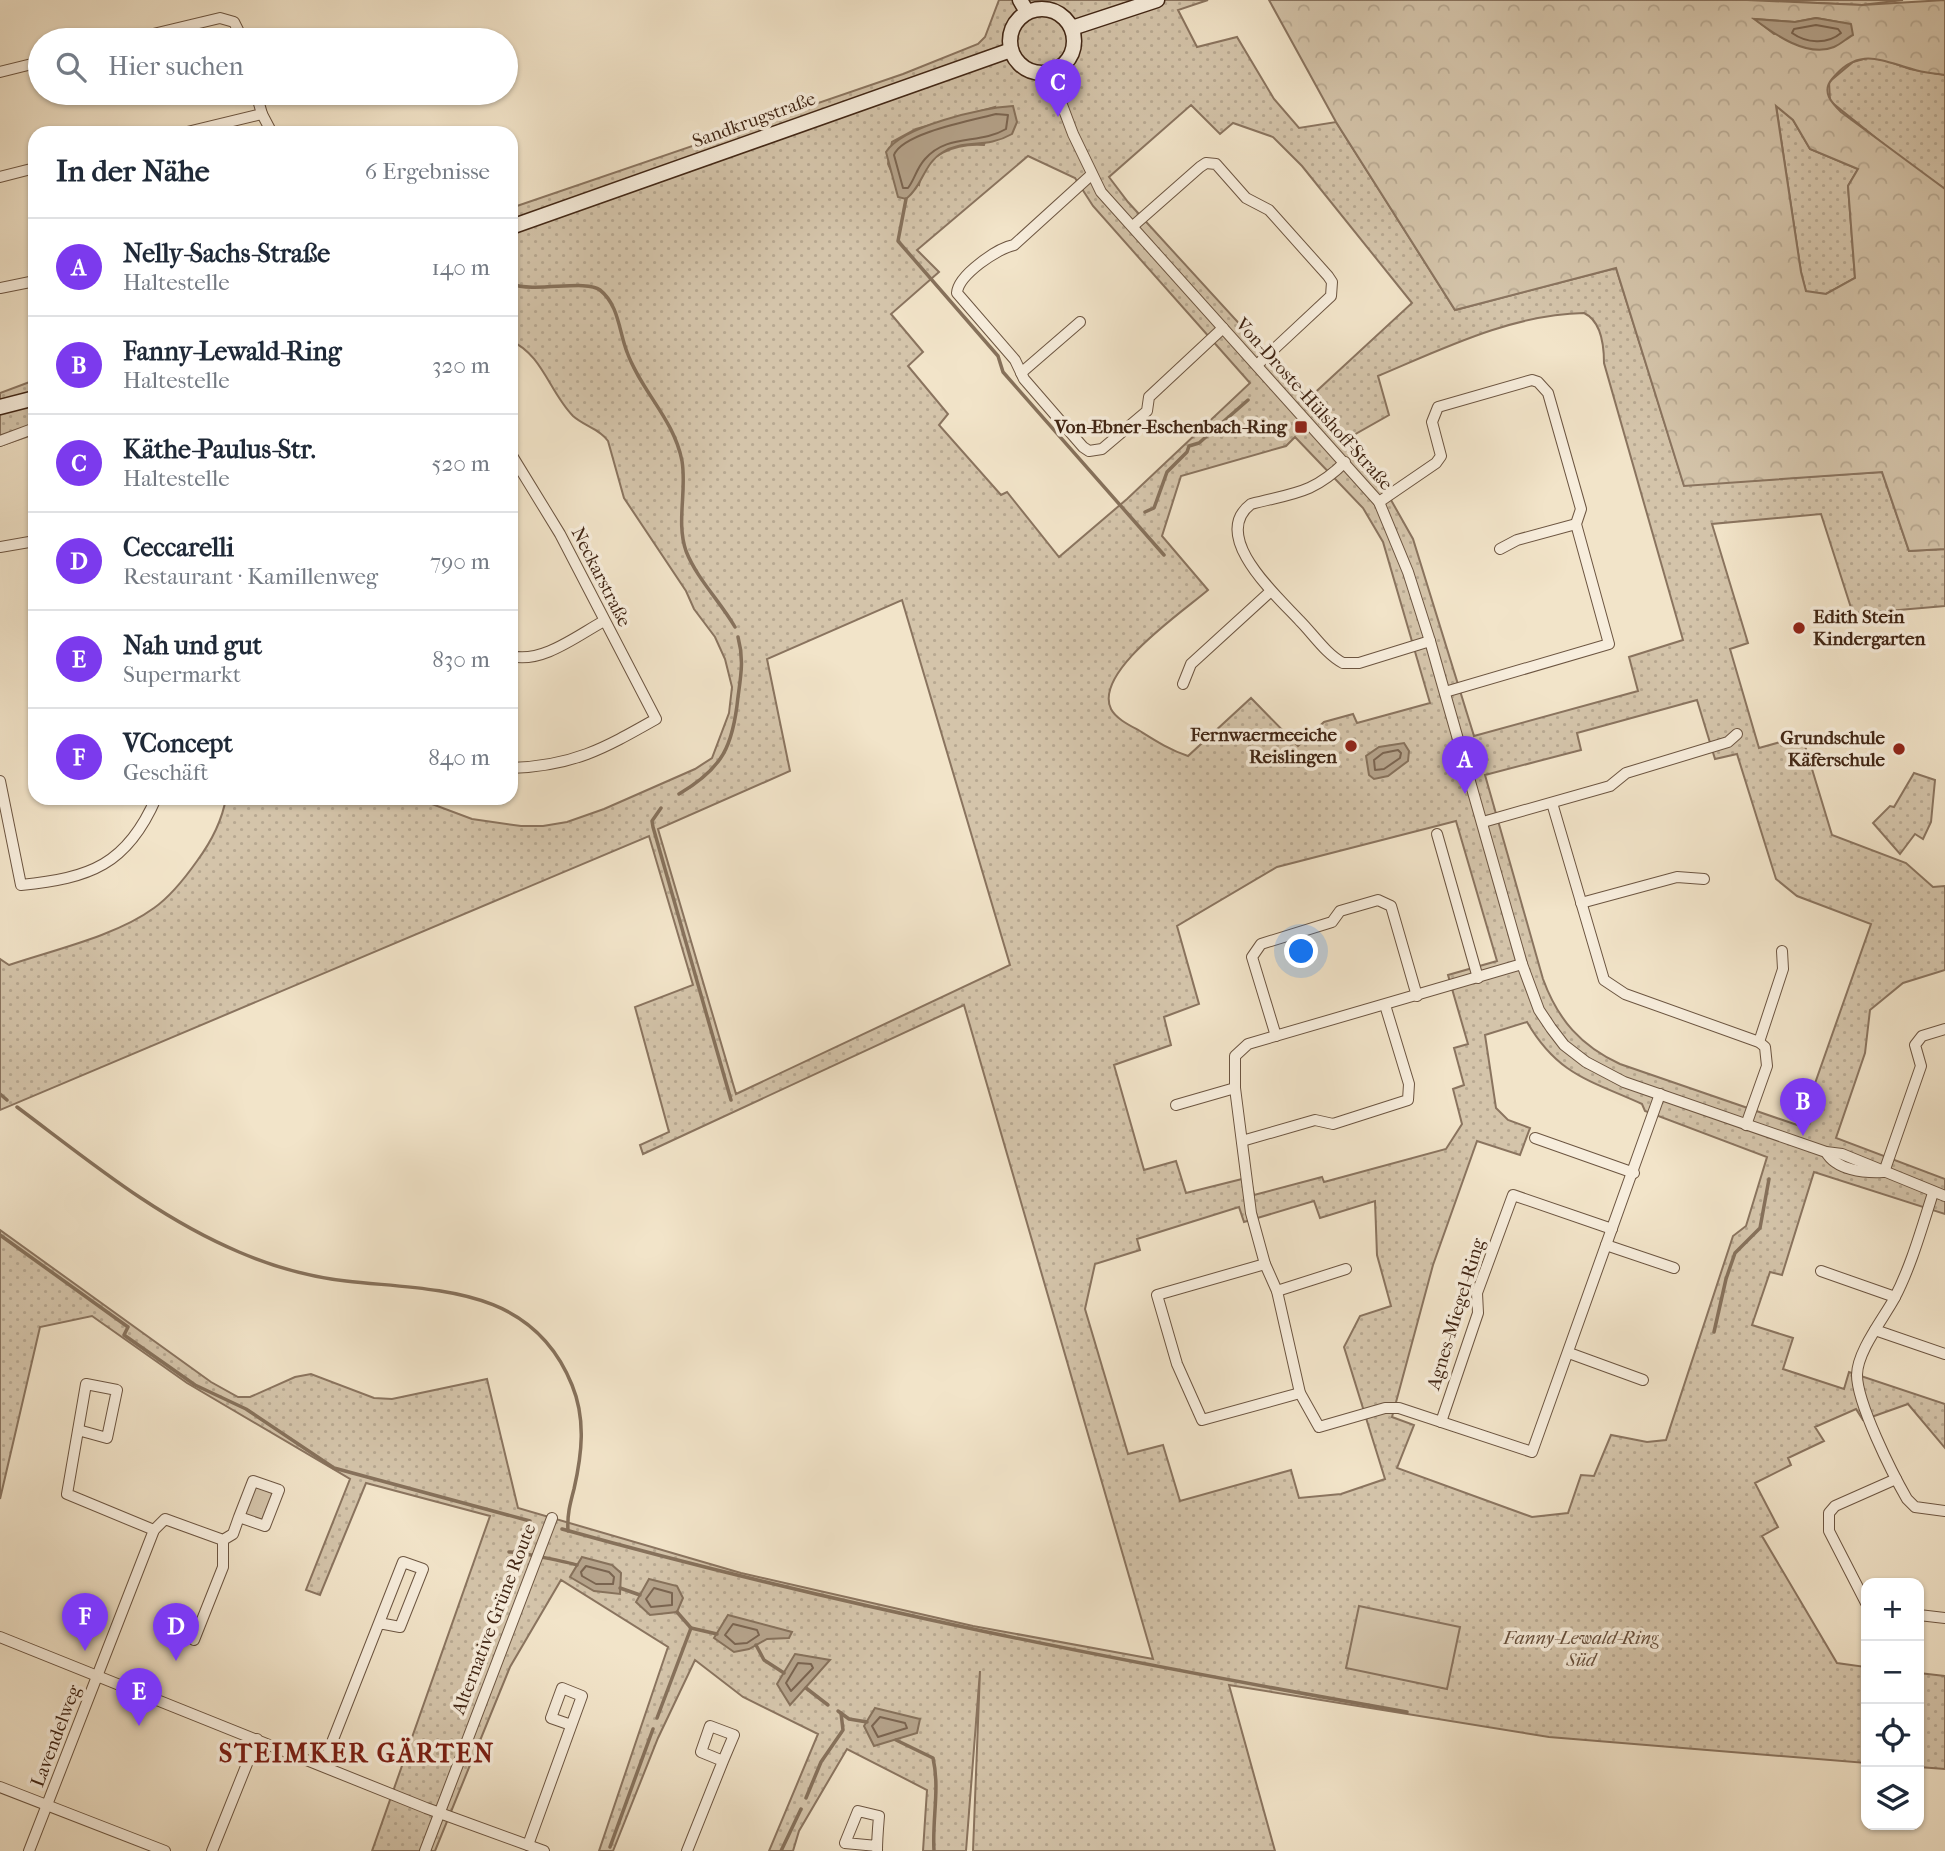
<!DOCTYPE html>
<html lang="de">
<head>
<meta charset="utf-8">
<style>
  body { margin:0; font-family:"IM FELL French Canon",serif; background:#f2f2f3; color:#1f2937 }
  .controls { position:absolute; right:21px; bottom:21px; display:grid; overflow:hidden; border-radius:14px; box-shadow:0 2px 5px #0004 }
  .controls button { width:63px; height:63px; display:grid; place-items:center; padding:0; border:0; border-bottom:2px solid #e0e1e3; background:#fff; color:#1f2937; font:35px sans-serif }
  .you { position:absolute; left:1302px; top:952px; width:24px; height:24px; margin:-18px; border:5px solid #fff; border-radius:50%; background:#1a73e8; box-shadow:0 0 0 10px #1a73e833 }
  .badge { display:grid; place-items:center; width:46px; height:46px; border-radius:50%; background:#7c3aed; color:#fff; font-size:23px; font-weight:700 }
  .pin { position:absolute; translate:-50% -58px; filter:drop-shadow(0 2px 4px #0008) }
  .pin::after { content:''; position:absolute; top:37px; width:24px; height:21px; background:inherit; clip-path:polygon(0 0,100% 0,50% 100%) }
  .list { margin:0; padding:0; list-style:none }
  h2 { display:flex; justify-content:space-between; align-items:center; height:91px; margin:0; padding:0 28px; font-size:30px }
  h2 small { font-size:23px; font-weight:400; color:#747a83 }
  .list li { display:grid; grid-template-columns:46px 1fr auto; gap:21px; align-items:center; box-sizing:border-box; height:98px; padding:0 28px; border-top:2px solid #e0e1e3 }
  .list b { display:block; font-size:26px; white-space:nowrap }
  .list p { margin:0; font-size:23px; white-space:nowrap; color:#747a83 }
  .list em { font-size:23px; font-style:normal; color:#747a83 }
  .icon { flex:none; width:38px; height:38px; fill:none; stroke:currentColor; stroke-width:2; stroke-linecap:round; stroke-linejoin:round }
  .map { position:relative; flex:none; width:1945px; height:1851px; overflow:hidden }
  .search { position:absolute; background:#fff; box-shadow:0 2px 5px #0004; left:28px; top:28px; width:490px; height:77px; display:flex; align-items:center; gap:18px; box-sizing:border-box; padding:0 24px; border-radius:38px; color:#747a83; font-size:26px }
  .panel { position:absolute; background:#fff; box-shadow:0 2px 5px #0004; left:28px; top:126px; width:490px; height:679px; border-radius:21px }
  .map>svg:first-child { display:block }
  .grass { fill:url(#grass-dots); stroke:#8a745f; stroke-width:2; fill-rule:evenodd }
  .forest { fill:url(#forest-crowns); stroke:#8a745f; stroke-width:2; fill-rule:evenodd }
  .garden { fill:#d4c4aa; stroke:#8a745f; stroke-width:2 }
  .water { fill:#b5a38b; stroke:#86715b; stroke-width:2 }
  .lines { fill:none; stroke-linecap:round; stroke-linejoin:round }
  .shore { stroke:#7a6450; stroke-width:2 }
  .stream { stroke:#86715b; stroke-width:3.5 }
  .street-casing { stroke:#6c5541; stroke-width:12 }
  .secondary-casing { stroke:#402514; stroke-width:17 }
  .street { stroke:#f7eddc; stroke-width:10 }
  .secondary { stroke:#f7eddc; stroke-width:14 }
  .poi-dot { fill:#8f2418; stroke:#f7eddc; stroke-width:2.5 }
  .labels { text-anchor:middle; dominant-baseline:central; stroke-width:7; stroke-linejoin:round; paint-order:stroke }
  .street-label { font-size:19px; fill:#402514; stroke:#f7eddc }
  .poi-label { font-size:19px; font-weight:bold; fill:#402514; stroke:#f7eddc; text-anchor:end }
  .park-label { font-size:19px; font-style:italic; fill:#654d3a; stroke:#f7eddc }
  .district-label { font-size:26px; font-weight:bold; letter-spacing:2px; fill:#7a1f14; stroke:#f7eddc }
</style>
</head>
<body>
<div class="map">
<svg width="1945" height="1851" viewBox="0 0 1945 1851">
  <defs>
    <pattern id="grass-dots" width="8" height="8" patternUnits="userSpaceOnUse" patternTransform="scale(1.75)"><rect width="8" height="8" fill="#d4c4aa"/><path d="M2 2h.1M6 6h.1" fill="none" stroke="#b7a891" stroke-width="1.8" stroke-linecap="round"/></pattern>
    <pattern id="forest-crowns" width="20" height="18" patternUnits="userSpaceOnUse" patternTransform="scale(1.75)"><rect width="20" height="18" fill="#d4c4aa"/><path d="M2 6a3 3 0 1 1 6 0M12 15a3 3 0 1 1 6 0" fill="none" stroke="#b7a891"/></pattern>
  </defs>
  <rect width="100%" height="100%" fill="#f2e4c9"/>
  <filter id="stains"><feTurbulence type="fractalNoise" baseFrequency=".00286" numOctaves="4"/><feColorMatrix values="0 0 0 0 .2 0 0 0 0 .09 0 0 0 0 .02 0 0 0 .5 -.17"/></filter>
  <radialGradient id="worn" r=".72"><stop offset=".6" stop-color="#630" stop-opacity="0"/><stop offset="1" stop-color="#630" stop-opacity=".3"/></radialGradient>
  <!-- grass -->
  <g class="grass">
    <path d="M999,0h209l-30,10 19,37 40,-10 37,62 25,29 37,-6 119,188 161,-42 68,217 198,-13 27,79 36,-2v57l-92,8 -32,-100 -109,10 36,119 -18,6 29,99 43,-12 30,99 74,28 27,24 12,-1v84l-42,13 -33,27 -5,43 -29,85 109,41v35l-131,-42 -32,103 -12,-3 -18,53 41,13 -10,31 61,20 5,-17 96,32v44l-37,-44 -45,16 -7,-11 -41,18 9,14 -36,17 3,7 -36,18 23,44 -16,9 75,127 29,4v96l-317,-26 -320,-52 46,166h-302l7,-180 -14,180h-43l4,-61 -80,-41 -48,82 -6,20h-24l49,-117 -75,-37 -48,-37 -37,78 -45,113h-14l69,-204 -107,-67 -51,87 -75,184h-63l118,-335 -124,-33 -46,112 -14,-5 44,-111 -163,-96 -95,-67 -52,11 -40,172v-269l211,152 27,15h12l45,-20 16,-3 63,24 18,1 95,-20 31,129 223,65 232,53 180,33 -189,-654 -321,149 -3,-9 29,-13 -34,-125 58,-22 -44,-149 -649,274v-151l9,6c44,-15 107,-29 145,-57 17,-12 31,-30 43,-47 14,-19 25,-40 29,-63h190l56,21 49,7h22l24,-4 37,-13 91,-40 17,-11 17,-45 3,-26 -7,-28 -10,-22 -21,-28 -8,-18 -62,-93 -16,-57c-8,-12 -24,-15 -35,-25 -23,-23 -31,-62 -62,-75v-133l392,-134 75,-30 7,-7zM1191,105l29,29 13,-11 40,14 29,29 110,137 -104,96 -180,-197 -19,-25zM995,107l-11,38c-27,-2 -61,9 -65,40l-27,-12 -4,-9 4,-22 24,-13zM1028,156l47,22 18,28 157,177 -123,116 -68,58 -52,-65 -6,3 -62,-70 9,-11 -40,-48 15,-14 -32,-38 48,-42 -22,-22zM1584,313c17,8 20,32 20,50l79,277 -54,17 9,34 -164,45 -61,-197 -31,-55 -37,-44 44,-25 -11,-39c64,-27 135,-62 206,-63zM1295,437l68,71 20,34 47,161 -73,20 -4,-9 -29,8 -26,24 -47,-48 -63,58c-18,-6 -32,-15 -48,-25 -9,-5 -24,-12 -29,-22 -18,-37 73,-98 97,-119l-46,-54 19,-60 105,-30zM902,600l108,365 -274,129 -78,-265 132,-58 -23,-112zM1697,700l18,59 22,-5 39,125 21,17 74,28 -71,202 -180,-62c-39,-18 -62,-44 -77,-85l-58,-204 96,-25 -4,-17zM1456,821l41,140 -49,14 20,69 -14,4 10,37 -11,4 9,35 -16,25 -122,33 -2,-5 -68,18 -4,-18 -64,16 -10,-32 -32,9 -30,-105 57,-20 -7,-28 35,-13 -22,-78 100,-59zM1527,1022c31,53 62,58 115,82l3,7 122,46 -21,69 -13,10 -67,204 -19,2 -36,-7 -17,41 -13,-1 -13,38 -36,4 -135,-49 17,-43 -22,-8 41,-152 44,-124 43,14 10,-27 -22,-8 -12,-12 -11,-73zM1314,1201l6,17 55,-17 2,54 14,51 -31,10 -16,31 41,132 -44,15 -42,4 -8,-28 -111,31 -17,-56 -35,9 -43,-145 10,-45 45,-14 -3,-11 102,-32 5,15z"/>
    <polygon points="1747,0 1903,0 1862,5"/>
    <polygon points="1867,58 1879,58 1910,69 1945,75 1945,189 1911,166 1830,101 1829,82 1853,62"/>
    <polygon points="1776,105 1793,120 1810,149 1858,169 1848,186 1855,278 1826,294 1806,292 1801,272"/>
    <polygon points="35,380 35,434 0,446 0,393"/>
    <polygon points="1914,773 1935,780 1931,822 1923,839 1915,834 1900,854 1873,823 1890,806 1894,807"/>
    <polygon points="1919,1673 1945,1676 1945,1769 1919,1767"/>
  </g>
  <!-- forest -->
  <path class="forest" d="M1269,0h478l115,5 83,-5v75c-11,-2 -22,-2 -33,-6 -32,-9 -54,-22 -80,10 -11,13 0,24 9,33l104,77v360l-36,2 -27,-79 -198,14 -68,-218 -161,42 -119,-188zM1816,18l34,6 -76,10 -19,-15 40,3zM1776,106l17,14 17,29 48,20 -10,17 7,92 -29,16 -20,-3 -5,-19z"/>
  <!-- garden -->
  <g class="garden">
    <polygon points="255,1486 273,1493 262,1521 244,1514"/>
    <polygon points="1359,1606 1460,1627 1447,1689 1346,1668"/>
  </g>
  <!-- water -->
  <g class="water">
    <path d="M1816,18l35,6 2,11c-6,3 -12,9 -19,12 -27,11 -60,-13 -80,-28l41,3z"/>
    <path d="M1013,106l4,16 -5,12c-26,15 -49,5 -69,18 -20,12 -20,34 -37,47l-8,-2 -12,-45c16,-26 96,-44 127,-46z"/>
    <polygon points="1404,743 1409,751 1408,761 1388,776 1374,779 1369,775 1366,756 1379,747"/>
    <polygon points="582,1557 612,1565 621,1573 620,1594 594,1591 570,1577"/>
    <polygon points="649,1579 677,1586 683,1598 677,1612 650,1615 636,1602"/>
    <polygon points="728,1615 792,1632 789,1638 767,1639 749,1649 734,1652 714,1638"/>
    <polygon points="795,1654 830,1660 790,1705 777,1684"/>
    <polygon points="875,1708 920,1719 917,1733 874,1746 864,1726"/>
  </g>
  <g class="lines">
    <!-- shore -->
    <g class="shore">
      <path d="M1816,25l22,4 3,4c-14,12 -35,10 -49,0l2,-4z"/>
      <path d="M996,114l12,1 -2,14c-27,16 -58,4 -81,30 -9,10 -10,20 -17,29h-5l-9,-33c8,-22 79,-35 102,-41z"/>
      <polygon points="1398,750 1401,753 1400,758 1384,769 1375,770 1374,760 1383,753"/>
      <polygon points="586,1566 609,1572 614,1577 613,1584 596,1584 582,1576 581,1572"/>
      <polygon points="654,1588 672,1593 672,1605 651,1607 646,1599"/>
      <polygon points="733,1624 757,1630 759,1635 747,1643 735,1644 725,1635"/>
      <polygon points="798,1663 811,1664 813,1668 791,1691 786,1683"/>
      <polygon points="880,1717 905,1723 907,1728 878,1737 872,1726"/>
    </g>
    <!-- stream -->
    <g class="stream">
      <polyline points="906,199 898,241 998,356 1003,372 1164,555"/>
      <path d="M511,284c24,9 75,-5 89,6 19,15 19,42 27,62 14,39 47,67 55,109 5,30 -6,61 4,90 11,28 34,50 49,76"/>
      <polyline points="1145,512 1154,508 1167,472 1187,452 1189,446 1199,443 1248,400"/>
      <path d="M679,794c44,-26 54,-48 59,-97 3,-22 6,-38 0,-60"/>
      <polyline points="661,808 652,821 653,827 731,1100"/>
      <polyline points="0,1094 7,1100"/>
      <path d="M17,1107c71,53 139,110 222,145 33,14 71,25 107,29 89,10 186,4 226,104 14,34 10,69 2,104 -4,15 -7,26 -6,42"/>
      <polyline points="0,1235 128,1327 124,1335 195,1385 246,1409 334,1468 530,1521"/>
      <polyline points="1714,1332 1726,1279 1735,1253 1760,1228 1769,1179"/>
      <path d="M562,1529c278,78 561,133 845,183"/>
      <path d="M509,1552c6,-1 62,11 68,13"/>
      <polyline points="620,1588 640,1595"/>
      <polyline points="691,1628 717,1634"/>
      <polyline points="756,1645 764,1660 784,1673"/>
      <polyline points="806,1688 828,1705"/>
      <polyline points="838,1711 849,1719 867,1722"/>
      <polyline points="657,1718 691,1628 677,1612"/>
      <path d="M896,1740l37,18c7,31 -1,61 1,93"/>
      <polyline points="806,1798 821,1762 843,1730 841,1713"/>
      <polyline points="610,1847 653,1729"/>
      <polyline points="781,1851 801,1809"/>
    </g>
    <defs>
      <g id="street">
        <polyline points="128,40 220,18 234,22 243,40"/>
        <polyline points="0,72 40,62"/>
        <polyline points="1050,73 1073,134 1101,192 1379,502 1408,572 1430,641 1522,964 1539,1010 1551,1028 1564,1045 1586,1062 1624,1082 1826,1152 1842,1154 1945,1196"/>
        <polyline points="256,93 262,114 272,133"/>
        <polyline points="183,133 262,114"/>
        <path d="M1090,176l-76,69c-16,3 -56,30 -57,48l58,67 9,19 59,68 6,4 13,-2 45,-38 2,-14 74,-69"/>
        <polyline points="0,177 35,168"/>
        <polyline points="1133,226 1200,167 1206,163 1216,164 1246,198 1269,210 1328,276 1332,282 1331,296 1257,365"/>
        <polyline points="0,288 35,281"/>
        <polyline points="1021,373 1080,322"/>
        <polyline points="0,441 35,428"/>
        <path d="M511,454l49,80 96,185c-53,30 -83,47 -145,49"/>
        <path d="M1345,462c-32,32 -52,31 -94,42 -42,32 26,92 49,117 13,13 26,33 43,42h16l71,-22"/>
        <polyline points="1379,502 1436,463 1441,456 1432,422 1438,407 1532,380 1538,382 1548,393 1581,509 1576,524 1609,644 1445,692"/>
        <polyline points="0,547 35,541"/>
        <polyline points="1500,549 1517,540 1576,524"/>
        <path d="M511,656c31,8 67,-21 93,-35"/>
        <polyline points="1183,684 1191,664 1271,591"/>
        <path d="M0,781l21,104c69,-7 106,-20 135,-87"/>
        <polyline points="1552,803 1604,980 1625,994 1759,1042 1765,1047 1767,1066 1746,1125"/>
        <polyline points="1483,822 1610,786 1626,773 1728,742 1737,734"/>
        <polyline points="1437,834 1478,978"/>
        <polyline points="1581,903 1677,877 1704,879"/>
        <polyline points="1522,964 1248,1044 1235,1056 1235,1088 1251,1213 1265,1264 1277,1291 1300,1393 1319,1427 1385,1408 1399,1408 1532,1452 1660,1094"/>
        <polyline points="1276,1036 1252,957 1261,944 1332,922 1340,911 1378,900 1391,906 1417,996"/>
        <polyline points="1759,1042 1783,969 1782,951"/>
        <polyline points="1176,1105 1235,1088"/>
        <polyline points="1535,1138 1634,1173"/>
        <polyline points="1242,1141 1315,1120 1333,1124 1408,1100 1409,1084 1385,1005"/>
        <path d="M1826,1152c10,18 38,21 57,20"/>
        <polyline points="1884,1172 1921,1066 1915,1045 1922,1036 1945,1029"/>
        <path d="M1933,1193c-11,34 -22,74 -39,106 -11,20 -37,53 -37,76 0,28 35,98 50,124l8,8 30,4"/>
        <polyline points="1606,1245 1674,1268"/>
        <polyline points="1265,1264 1157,1295 1177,1364 1202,1420 1300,1393"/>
        <polyline points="1821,1271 1895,1297"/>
        <polyline points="1277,1291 1346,1269"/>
        <polyline points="1875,1330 1945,1354"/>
        <polyline points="1569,1353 1643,1380"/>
        <polyline points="1441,1422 1478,1313 1477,1293 1513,1195 1612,1229"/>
        <polyline points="78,1430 107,1438 117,1390 86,1384 67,1494 154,1530"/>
        <polyline points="1866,1603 1829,1531 1829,1513 1835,1506 1896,1479"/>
        <polyline points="1919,1615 1945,1618"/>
        <polyline points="0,1637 426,1808 544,1851"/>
        <polyline points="194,1640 223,1567 223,1540"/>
        <polyline points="323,1765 403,1562 423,1569 400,1627 379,1623"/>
        <polyline points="0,1787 165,1851"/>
        <polyline points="528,1845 582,1696 562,1688 551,1718 571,1725"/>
        <polyline points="29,1851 154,1530 165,1519 223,1540 233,1534 239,1517 265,1526 279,1490 253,1481 239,1517"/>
        <polyline points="212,1851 257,1739"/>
        <polyline points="425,1851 552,1518"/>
        <polyline points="687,1851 723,1761 734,1735 710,1726 701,1752 723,1761"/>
        <path d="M877,1851c0,-12 1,-23 2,-35l-21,-5 -13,32 32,3"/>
      </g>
      <g id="secondary">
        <polyline points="1020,0 1027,12"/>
        <circle cx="1042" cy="41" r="32"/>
        <polyline points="1072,28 1157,0"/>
        <polyline points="511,227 1011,50"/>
        <polyline points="0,407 35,398"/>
      </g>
    </defs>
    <!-- street casing -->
    <use href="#street" class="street-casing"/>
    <!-- secondary casing -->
    <use href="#secondary" class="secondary-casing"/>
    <!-- street -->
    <use href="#street" class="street"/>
    <!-- secondary -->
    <use href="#secondary" class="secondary"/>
  </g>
  <!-- markers -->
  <g class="poi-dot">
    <rect x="1294" y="420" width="14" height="14" rx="3.5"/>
    <circle cx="1799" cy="628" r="7"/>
    <circle cx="1351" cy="746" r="7"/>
    <circle cx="1899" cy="749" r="7"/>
  </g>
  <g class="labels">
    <!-- street labels -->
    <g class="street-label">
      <text transform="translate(754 120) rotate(-20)">Sandkrugstraße</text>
      <text transform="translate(1314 404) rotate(48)">Von-Droste-Hülshoff-Straße</text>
      <text transform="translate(601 577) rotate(63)">Neckarstraße</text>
      <text transform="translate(1456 1314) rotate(-73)">Agnes-Miegel-Ring</text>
      <text transform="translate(494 1619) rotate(-69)">Alternative Grüne Route</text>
      <text transform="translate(56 1736) rotate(-69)">Lavendelweg</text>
    </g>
    <!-- poi labels -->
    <g class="poi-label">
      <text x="1287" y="427">Von-Ebner-Eschenbach-Ring</text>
      <text x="1813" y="617" text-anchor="start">Edith Stein<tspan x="1813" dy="22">Kindergarten</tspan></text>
      <text x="1337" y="735">Fernwaermeeiche<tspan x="1337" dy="22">Reislingen</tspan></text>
      <text x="1885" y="738">Grundschule<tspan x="1885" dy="22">Käferschule</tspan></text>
    </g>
    <!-- park labels -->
    <g class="park-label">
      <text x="1581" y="1638">Fanny-Lewald-Ring<tspan x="1581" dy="22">Süd</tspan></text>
    </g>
    <!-- district labels -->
    <g class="district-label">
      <text x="357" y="1753">STEIMKER GÄRTEN</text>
    </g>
  </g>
  <rect width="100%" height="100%" filter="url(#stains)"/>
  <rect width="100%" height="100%" fill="url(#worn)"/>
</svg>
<div class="controls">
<button>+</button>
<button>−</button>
<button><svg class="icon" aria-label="locate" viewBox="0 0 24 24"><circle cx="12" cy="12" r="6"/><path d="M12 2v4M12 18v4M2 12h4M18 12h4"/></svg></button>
<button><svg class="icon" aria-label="layers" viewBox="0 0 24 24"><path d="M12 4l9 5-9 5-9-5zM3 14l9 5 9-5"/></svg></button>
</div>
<div class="you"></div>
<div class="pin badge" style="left:1465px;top:794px">A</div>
<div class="pin badge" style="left:1803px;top:1136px">B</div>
<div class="pin badge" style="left:1058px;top:117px">C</div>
<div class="pin badge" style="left:176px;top:1661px">D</div>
<div class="pin badge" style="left:139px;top:1726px">E</div>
<div class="pin badge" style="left:85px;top:1651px">F</div>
<div class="search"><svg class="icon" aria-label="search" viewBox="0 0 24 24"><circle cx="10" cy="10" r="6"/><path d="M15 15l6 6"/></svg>Hier suchen</div>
<section class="panel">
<h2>In der Nähe<small>6 Ergebnisse</small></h2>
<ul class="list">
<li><span class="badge">A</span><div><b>Nelly-Sachs-Straße</b><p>Haltestelle</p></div><em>140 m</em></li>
<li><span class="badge">B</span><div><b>Fanny-Lewald-Ring</b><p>Haltestelle</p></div><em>320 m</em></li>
<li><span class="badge">C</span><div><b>Käthe-Paulus-Str.</b><p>Haltestelle</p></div><em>520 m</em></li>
<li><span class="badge">D</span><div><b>Ceccarelli</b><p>Restaurant · Kamillenweg</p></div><em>790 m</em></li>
<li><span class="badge">E</span><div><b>Nah und gut</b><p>Supermarkt</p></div><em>830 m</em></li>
<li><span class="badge">F</span><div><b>VConcept</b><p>Geschäft</p></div><em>840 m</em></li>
</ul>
</section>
</div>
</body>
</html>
